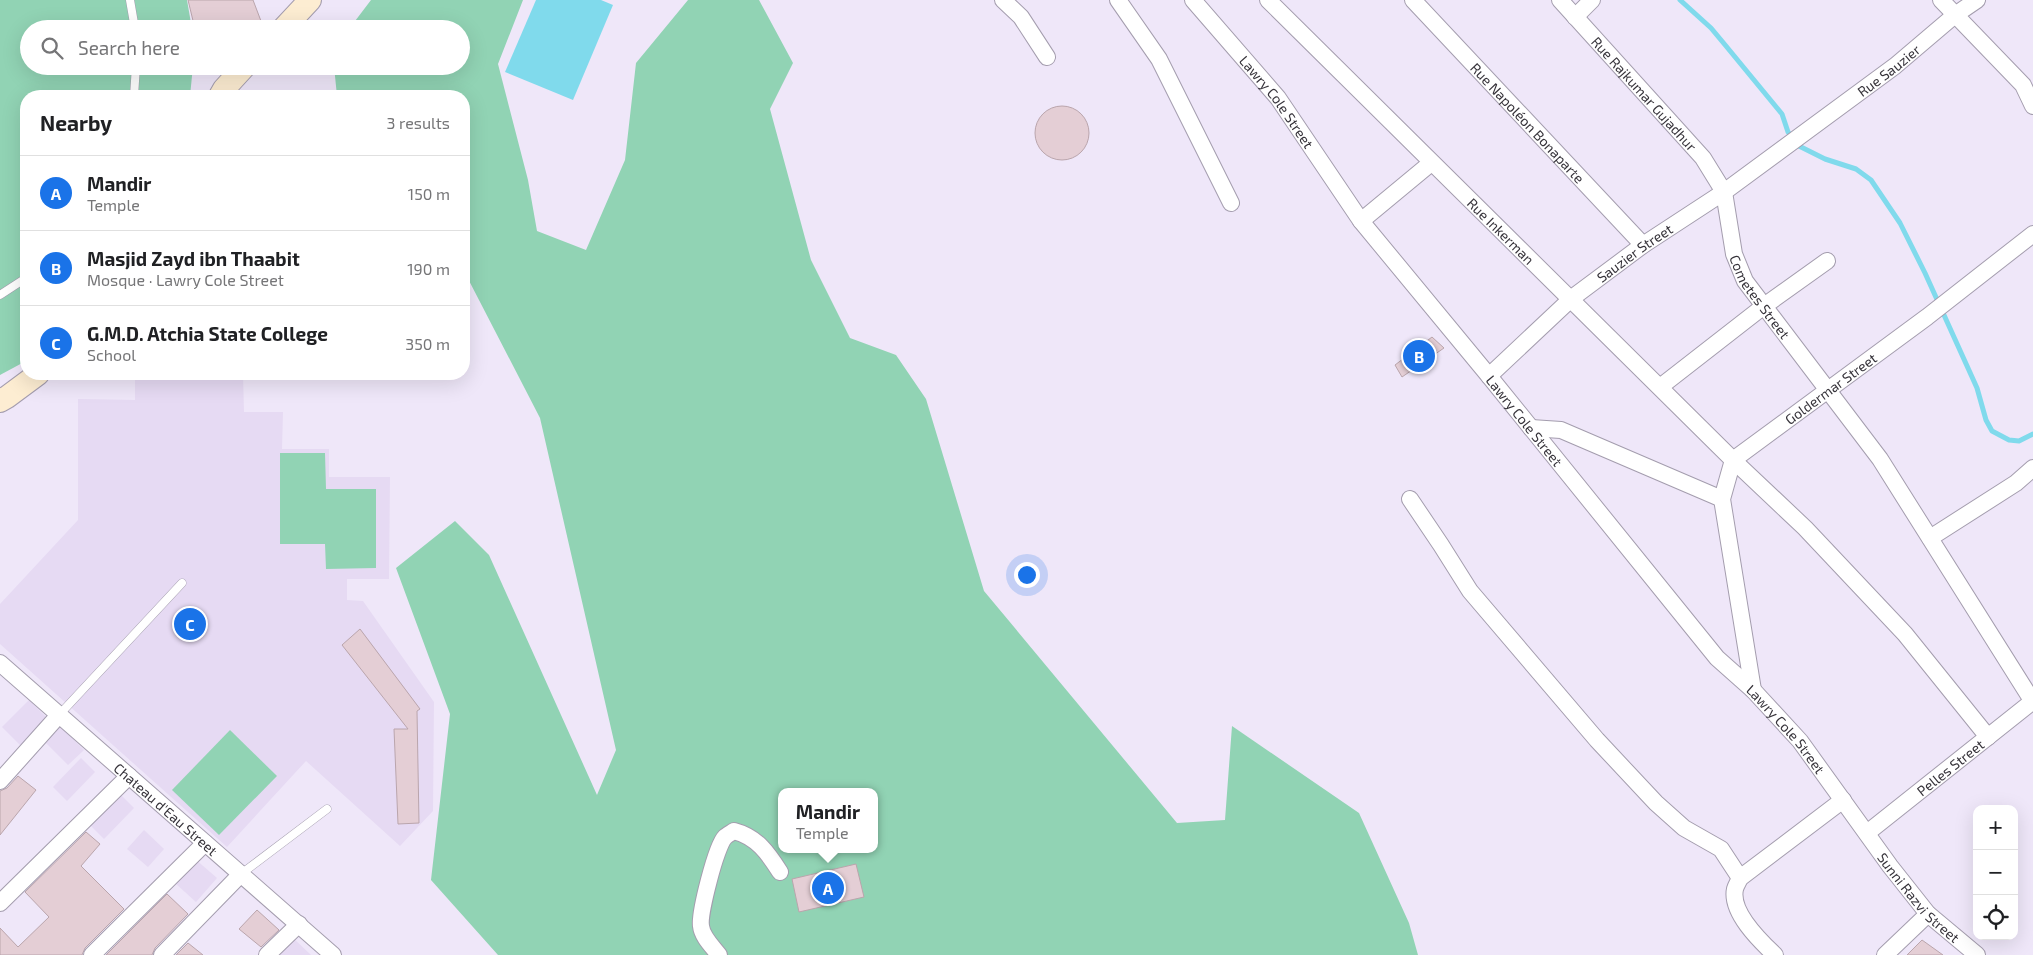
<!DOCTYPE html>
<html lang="en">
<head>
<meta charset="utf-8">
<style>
  body { margin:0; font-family:"Exo 2",sans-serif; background:#f6f6f6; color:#202124 }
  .controls { position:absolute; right:15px; bottom:15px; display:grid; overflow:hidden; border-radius:10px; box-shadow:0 5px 20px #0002 }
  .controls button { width:45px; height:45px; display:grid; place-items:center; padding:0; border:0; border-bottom:1px solid #e0e0e0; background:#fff; color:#202124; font:25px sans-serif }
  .you { position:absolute; left:1026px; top:574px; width:18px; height:18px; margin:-12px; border:4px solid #fff; border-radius:50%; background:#1a73e8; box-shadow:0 0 0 8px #1a73e833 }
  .badge { display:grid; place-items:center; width:32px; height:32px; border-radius:50%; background:#1a73e8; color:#fff; font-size:16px; font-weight:700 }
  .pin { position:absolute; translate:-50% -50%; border:2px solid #fff; box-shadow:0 1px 5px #0006 }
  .popup { position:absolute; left:778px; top:788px; width:100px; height:65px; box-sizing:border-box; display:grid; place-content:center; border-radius:10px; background:#fff; filter:drop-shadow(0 1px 4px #0005); font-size:16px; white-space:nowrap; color:#757577 }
  .popup b { font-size:19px; color:#202124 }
  .popup::after { content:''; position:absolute; left:50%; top:100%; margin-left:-10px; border:10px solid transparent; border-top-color:#fff }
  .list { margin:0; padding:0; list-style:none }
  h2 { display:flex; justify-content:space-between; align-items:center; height:65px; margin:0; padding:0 20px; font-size:21px }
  h2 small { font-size:16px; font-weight:400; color:#757577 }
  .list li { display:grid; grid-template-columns:32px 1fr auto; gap:15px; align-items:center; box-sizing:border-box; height:75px; padding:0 20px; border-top:1px solid #e0e0e0 }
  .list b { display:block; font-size:19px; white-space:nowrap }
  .list p { margin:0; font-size:16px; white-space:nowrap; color:#757577 }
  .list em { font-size:16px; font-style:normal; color:#757577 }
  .icon { flex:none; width:28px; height:28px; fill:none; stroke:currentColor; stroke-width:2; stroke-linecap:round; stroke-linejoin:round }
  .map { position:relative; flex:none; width:2033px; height:955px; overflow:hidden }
  .search { position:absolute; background:#fff; box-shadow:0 5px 20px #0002; left:20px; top:20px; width:450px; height:55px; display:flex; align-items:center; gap:12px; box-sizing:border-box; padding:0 18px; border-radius:28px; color:#757577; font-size:19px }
  .panel { position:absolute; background:#fff; box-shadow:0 5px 20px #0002; left:20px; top:90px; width:450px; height:290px; border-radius:20px }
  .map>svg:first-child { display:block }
  .built { fill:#e6daf3 }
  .green { fill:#91d3b4; fill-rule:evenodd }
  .water { fill:#80daec }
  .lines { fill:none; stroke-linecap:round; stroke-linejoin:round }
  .stream { stroke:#80daec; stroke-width:5 }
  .building { fill:#e4ced5; stroke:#baa5ac }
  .service-casing { stroke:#a49dae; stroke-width:9 }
  .minor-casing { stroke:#a49dae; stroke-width:18 }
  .secondary-casing { stroke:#a49dae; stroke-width:24 }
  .service { stroke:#fff; stroke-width:8 }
  .minor { stroke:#fff; stroke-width:16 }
  .secondary { stroke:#fdedd2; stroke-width:22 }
  .labels { text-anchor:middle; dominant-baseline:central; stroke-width:4; stroke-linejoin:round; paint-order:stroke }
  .street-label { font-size:14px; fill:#36333a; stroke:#fff }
</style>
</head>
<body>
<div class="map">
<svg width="2033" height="955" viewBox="0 0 2033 955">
  <rect width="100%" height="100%" fill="#efe7f9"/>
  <!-- built -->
  <g class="built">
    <polygon points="135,374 243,374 244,412 283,412 282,449 329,449 329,477 390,477 389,579 347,579 347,600 363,601 434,702 433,811 400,846 306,761 227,847 0,644 0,604 78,520 78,399 135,400"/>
    <polygon points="29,700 48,719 21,746 2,727"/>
    <polygon points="60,726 84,750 68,765 44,741"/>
    <polygon points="81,758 95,772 67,801 53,787"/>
    <polygon points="119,793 134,808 104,839 89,824"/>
    <polygon points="144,830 164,849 148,867 127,849"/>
    <polygon points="195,859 217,878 196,902 175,883"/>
    <polygon points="293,938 311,955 277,955"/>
  </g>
  <!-- green -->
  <g class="green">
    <polygon points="0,0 187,0 192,29 29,29 29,66 193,66 190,96 26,96 26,361 0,375"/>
    <path d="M371,0h152l-25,64 30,116 9,51 49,19 39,-90 11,-97 52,-63h71l34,63 -23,46 41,151 39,78 46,17 30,44 58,192 193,232 48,-3 7,-94 127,87 50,110 9,32h-920l-67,-75 19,-166 -54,-146 59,-47 34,34 108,240 19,-45 -76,-332 -76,-147v-175h-127l-3,-30h127v-37h-112zM782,792h92v57h-92z"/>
    <polygon points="280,453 325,453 326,489 376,489 376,568 326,569 325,544 280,544"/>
    <polygon points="230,730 277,776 219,835 172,790"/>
  </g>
  <!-- water -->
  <polygon class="water" points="536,0 601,0 613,5 573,100 505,72"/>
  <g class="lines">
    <!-- stream -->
    <polyline class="stream" points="1680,0 1711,28 1726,46 1782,114 1788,132 1799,146 1825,159 1856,169 1871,180 1900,223 1925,273 1977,388 1986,420 1992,431 2009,440 2019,441 2033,434"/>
  </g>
  <!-- building -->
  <g class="building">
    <polygon points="188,0 253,0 264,29 195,29"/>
    <circle cx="1062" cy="133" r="27"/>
    <polygon points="1432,337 1444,348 1402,377 1395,365"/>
    <polygon points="360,629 420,709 417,711 419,823 398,824 394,729 408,729 342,645"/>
    <polygon points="18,776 36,790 0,835 0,791 7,788"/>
    <polygon points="86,832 100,844 81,866 124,909 85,948 82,955 0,955 0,928 18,947 49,917 25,892"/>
    <polygon points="856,864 864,897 799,912 792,879"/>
    <polygon points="167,894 188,914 155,948 152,955 106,955"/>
    <polygon points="257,910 279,930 261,947 239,929"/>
    <polygon points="1922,940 1943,955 1907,955"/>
    <polygon points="188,943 203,955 176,955"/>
  </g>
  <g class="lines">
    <defs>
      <g id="service">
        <polyline points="130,0 135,29"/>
        <polyline points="134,96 136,66"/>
        <polyline points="0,295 26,278"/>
        <polyline points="59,715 182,583"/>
        <polyline points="241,874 327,809"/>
      </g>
      <g id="minor">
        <polyline points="1003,0 1021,17 1047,57"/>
        <polyline points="1118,0 1159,59 1231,203"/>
        <path id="s1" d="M1193,0l85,98 83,123 128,155 228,282 36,32 47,51 90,125 38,48 49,41"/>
        <path id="s2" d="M1268,0l465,460 72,68 100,106 83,103"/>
        <path id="s3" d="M1413,0l230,245"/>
        <path id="s4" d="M1560,0l143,158 21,34 10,62 11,27 135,178 153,243"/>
        <polyline points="1941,0 2023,85 2033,106"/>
        <polyline points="1575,17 1592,0"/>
        <polyline points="1361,221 1431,163"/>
        <path id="s5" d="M1489,376l83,-78 71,-53 81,-53 171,-126 60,-51 22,-15"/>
        <polyline points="1660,387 1764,306 1827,261"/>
        <polyline points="1531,428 1561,430 1722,499"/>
        <path id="s6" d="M1733,460l194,-143 106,-83"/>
        <polyline points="1733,460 1722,499 1753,690"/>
        <polyline points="1410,499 1441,545 1470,591 1597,740 1656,803 1684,828 1721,849 1740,878"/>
        <polyline points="1930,538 2016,483 2033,468"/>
        <path id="s7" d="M0,663l333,292"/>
        <polyline points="0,781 59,715"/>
        <path id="s8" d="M1867,833l166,-132"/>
        <polyline points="0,903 129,776"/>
        <polyline points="92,955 205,843"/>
        <polyline points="162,955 241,874"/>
        <polyline points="267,955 299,924"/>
        <path d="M719,955c-6,-8 -17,-18 -18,-29 -2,-12 15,-80 24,-89 2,-2 6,-4 9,-6 23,6 34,22 46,41"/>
        <path d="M1775,955c-15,-14 -45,-43 -40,-66 1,-4 4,-8 5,-11l103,-78"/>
        <polyline points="1885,955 1928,914"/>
      </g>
      <g id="secondary">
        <polyline points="283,29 310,0"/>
        <polyline points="220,96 224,89 245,66"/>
        <polyline points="0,401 7,397 38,374"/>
      </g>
    </defs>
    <!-- service casing -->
    <use href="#service" class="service-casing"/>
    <!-- minor casing -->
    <use href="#minor" class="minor-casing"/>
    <!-- secondary casing -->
    <use href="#secondary" class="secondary-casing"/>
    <!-- service -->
    <use href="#service" class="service"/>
    <!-- minor -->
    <use href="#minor" class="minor"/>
    <!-- secondary -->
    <use href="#secondary" class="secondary"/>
  </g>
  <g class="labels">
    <!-- street labels -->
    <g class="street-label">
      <text stroke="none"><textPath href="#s5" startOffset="504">Rue Sauzier</textPath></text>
      <text stroke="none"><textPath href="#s4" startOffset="126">Rue Rajkumar Gujadhur</textPath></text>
      <text stroke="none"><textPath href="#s1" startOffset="132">Lawry Cole Street</textPath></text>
      <text stroke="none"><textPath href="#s3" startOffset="168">Rue Napoléon Bonaparte</textPath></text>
      <text stroke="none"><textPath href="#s2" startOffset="328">Rue Inkerman</textPath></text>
      <text stroke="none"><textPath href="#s5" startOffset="191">Sauzier Street</textPath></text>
      <text stroke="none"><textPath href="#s4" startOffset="366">Cometes Street</textPath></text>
      <text stroke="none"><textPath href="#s6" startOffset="121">Goldermar Street</textPath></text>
      <text stroke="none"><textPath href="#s1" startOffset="536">Lawry Cole Street</textPath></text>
      <text stroke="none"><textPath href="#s1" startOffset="941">Lawry Cole Street</textPath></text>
      <text stroke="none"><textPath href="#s8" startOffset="106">Pelles Street</textPath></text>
      <text stroke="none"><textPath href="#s7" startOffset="221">Chateau d'Eau Street</textPath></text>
      <text stroke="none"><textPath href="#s1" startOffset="1156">Sunni Razvi Street</textPath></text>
    </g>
  </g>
</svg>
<div class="controls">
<button>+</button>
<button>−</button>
<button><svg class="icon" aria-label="locate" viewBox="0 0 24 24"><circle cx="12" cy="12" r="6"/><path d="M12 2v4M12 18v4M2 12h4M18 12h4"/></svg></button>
</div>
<div class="you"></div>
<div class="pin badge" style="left:828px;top:888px">A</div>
<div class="popup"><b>Mandir</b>Temple</div>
<div class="pin badge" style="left:1419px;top:356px">B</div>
<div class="pin badge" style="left:190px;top:624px">C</div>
<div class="search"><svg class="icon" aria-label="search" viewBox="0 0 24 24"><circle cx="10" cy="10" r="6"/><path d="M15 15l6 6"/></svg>Search here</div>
<section class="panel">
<h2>Nearby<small>3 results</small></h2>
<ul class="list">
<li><span class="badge">A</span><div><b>Mandir</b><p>Temple</p></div><em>150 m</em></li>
<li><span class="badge">B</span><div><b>Masjid Zayd ibn Thaabit</b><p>Mosque · Lawry Cole Street</p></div><em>190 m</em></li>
<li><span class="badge">C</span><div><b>G.M.D. Atchia State College</b><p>School</p></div><em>350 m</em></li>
</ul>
</section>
</div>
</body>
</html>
